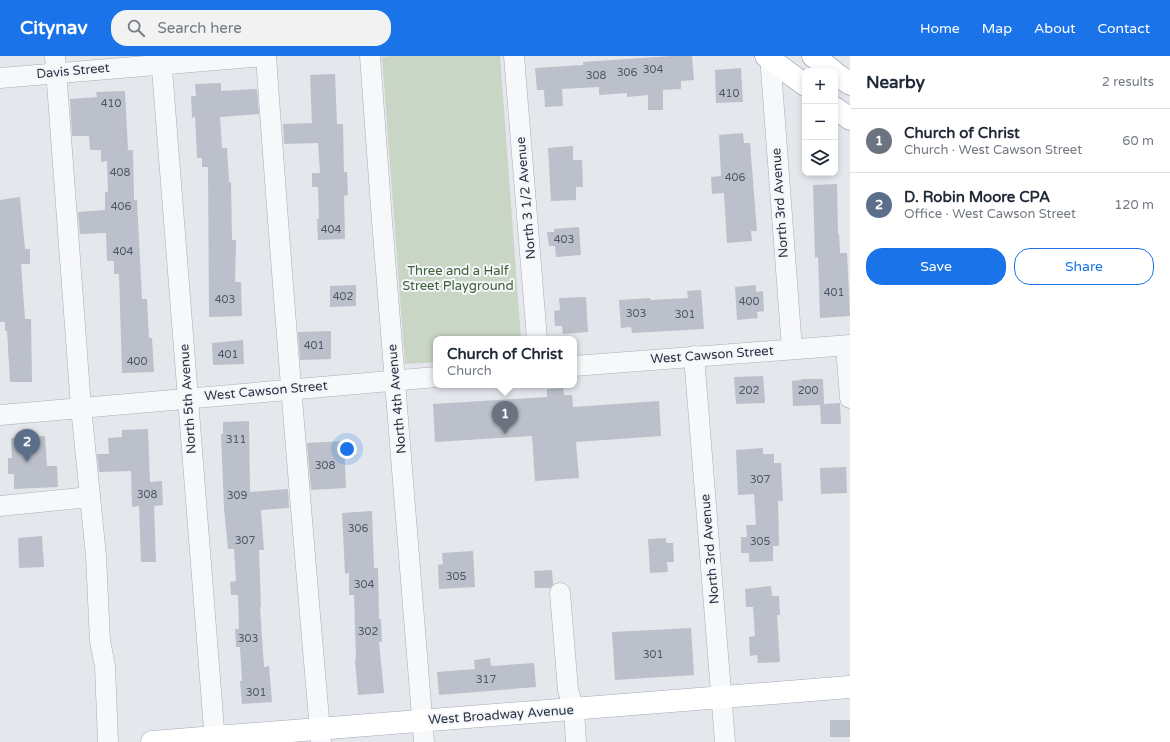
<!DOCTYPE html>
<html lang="en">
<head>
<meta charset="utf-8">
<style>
  body { margin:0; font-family:"Varela Round",sans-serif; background:#f2f2f3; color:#1f2937 }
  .controls { position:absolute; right:12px; top:12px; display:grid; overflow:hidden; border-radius:8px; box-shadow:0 2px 6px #0003 }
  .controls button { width:36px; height:36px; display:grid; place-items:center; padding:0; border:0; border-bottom:1px solid #e0e1e3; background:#fff; color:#1f2937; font:20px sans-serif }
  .you { position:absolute; left:347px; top:393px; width:14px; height:14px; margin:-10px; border:3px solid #fff; border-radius:50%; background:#1a73e8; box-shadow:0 0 0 6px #1a73e833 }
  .badge { display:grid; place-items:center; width:26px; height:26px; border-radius:50%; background:#1a73e8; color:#fff; font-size:13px; font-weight:700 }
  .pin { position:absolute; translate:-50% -33px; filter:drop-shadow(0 1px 2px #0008) }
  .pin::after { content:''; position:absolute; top:21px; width:14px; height:12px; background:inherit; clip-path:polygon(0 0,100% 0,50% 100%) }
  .popup { position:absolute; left:433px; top:280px; width:144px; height:52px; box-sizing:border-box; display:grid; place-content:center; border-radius:8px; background:#fff; filter:drop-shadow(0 1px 3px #0005); font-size:13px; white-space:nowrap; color:#747a83 }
  .popup b { font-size:15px; color:#1f2937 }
  .popup::after { content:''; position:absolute; left:50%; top:100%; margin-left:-8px; border:8px solid transparent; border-top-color:#fff }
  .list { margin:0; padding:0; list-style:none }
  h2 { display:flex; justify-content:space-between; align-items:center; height:52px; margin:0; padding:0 16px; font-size:17px }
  h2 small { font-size:13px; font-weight:400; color:#747a83 }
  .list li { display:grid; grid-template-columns:26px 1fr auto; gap:12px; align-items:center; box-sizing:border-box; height:64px; padding:0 16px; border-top:1px solid #e0e1e3 }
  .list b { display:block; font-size:15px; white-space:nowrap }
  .list p { margin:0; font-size:13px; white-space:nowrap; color:#747a83 }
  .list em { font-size:13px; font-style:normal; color:#747a83 }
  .actions { display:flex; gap:8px; padding:12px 16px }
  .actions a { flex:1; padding:9px 0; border:1px solid #1a73e8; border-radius:16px; text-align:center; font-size:14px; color:#1a73e8 }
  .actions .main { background:#1a73e8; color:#fff }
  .icon { flex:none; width:22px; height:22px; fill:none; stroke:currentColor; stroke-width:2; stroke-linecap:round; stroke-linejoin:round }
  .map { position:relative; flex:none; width:850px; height:686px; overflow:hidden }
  header { display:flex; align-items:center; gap:24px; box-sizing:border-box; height:56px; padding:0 20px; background:#1a73e8; color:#fff }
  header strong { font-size:19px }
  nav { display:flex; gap:22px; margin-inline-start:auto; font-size:14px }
  .search { width:280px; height:36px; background:#f2f2f3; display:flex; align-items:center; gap:10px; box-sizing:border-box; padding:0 14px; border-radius:16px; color:#747a83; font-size:15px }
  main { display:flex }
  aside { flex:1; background:#fff }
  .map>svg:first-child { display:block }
  .green { fill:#c9d6c5 }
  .building { fill:#bbc0ca }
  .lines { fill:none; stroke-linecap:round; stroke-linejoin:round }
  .minor-casing { stroke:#a9aeb7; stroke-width:21 }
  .major-casing { stroke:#a3abb8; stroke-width:23 }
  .highway-casing { stroke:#8b94a3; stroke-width:23 }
  .minor { stroke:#f7f8fa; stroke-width:20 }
  .major { stroke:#fff; stroke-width:22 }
  .highway { stroke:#fff; stroke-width:22 }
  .labels { text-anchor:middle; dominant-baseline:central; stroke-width:4; stroke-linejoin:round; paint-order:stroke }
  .number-label { font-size:11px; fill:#4f5766 }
  .street-label { font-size:13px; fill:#2b3445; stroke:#f4f6f9 }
  .park-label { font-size:13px; fill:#3f6138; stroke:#f4f6f9 }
</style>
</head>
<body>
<header>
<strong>Citynav</strong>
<div class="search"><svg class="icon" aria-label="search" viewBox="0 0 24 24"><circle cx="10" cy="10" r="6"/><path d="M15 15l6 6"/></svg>Search here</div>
<nav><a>Home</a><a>Map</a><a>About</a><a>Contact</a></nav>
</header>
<main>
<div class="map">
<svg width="850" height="686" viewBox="0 0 850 686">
  <rect width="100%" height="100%" fill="#e4e7ec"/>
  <!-- green -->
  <polygon class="green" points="390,0 500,0 521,283 436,283 436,306 405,308 382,1"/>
  <!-- building -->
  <g class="building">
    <polygon points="672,0 692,0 694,24 681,25 681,33 663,34 663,54 648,54 648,39 627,41 627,37 599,39 599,31 562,33 563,50 545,51 544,34 537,34 535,12 583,9 583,6"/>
    <polygon points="741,12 743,46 716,47 715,14"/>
    <polygon points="335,18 337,68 343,68 344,116 347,116 348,139 344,140 345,183 318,184 317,163 319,163 318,131 312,131 312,117 320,117 318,87 284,88 283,68 312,67 310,19"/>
    <polygon points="221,27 221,35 257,33 259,58 220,61 222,92 227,92 229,126 231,126 232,184 236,184 235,226 241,226 242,260 209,261 208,111 202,111 202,102 197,102 195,61 192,62 191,40 196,40 195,28"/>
    <polygon points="125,35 128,94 133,94 134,144 137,144 142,243 147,243 149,282 152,282 154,316 122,317 119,218 114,218 114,205 107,205 106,177 80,178 78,156 105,154 105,136 108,136 107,105 101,106 101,94 90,94 89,80 72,80 70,43 97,41 96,36"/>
    <polygon points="743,77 744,87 750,87 757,175 751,175 752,185 727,187 724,137 712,138 711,121 721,120 719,79"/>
    <polygon points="573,90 573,104 582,104 583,131 576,131 576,144 551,145 548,92"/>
    <polygon points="837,128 838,178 839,178 840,197 847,197 850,260 820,262 818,201 815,202 813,129"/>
    <polygon points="20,141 25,193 30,193 30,208 21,208 25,263 31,263 32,326 10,326 7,275 5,275 5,266 0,266 0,144"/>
    <polygon points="579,171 581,199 556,201 555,190 549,190 547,176 554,176 554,173"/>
    <polygon points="356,229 356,250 330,251 330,230"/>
    <polygon points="756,229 756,236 763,235 764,255 757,256 758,262 737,264 735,231"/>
    <polygon points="701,234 704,273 632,277 631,271 621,272 619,244 650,242 651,244 688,242 687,235"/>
    <polygon points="586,241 588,276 563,278 562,270 555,270 554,255 560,254 559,242"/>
    <polygon points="331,275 331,303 300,304 298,276"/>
    <polygon points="243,284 244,308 213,309 212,287"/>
    <polygon points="763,320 765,347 736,348 734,321"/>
    <polygon points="801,323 823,323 824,348 840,347 841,368 821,368 820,349 793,350 792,325 801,324"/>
    <polygon points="563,332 564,339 572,339 573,351 659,345 661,380 576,386 579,422 535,425 532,380 435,386 433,348 547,341 547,333"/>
    <polygon points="249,365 250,436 288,433 289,452 261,454 264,494 259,494 261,551 260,551 264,611 269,610 272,646 242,648 240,625 242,625 240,591 236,591 235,573 239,573 238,539 231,539 230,526 236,525 234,493 228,493 224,452 221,378 223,378 223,366"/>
    <polygon points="148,373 150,426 162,425 163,449 154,450 156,506 141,506 139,450 132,451 131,415 99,416 97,398 109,398 108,382 122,381 122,374"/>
    <polygon points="45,380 47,410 57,410 58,431 14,433 14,418 8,418 8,402 12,402 11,382"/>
    <polygon points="344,385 346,432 311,434 307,387"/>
    <polygon points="763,392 763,398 774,398 774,407 781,407 783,445 778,445 779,490 773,490 773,505 749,506 749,497 741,497 741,481 747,481 746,469 756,469 754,438 738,439 736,394"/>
    <polygon points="846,411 847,437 821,438 820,412"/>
    <polygon points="372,455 374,512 378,512 379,563 381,563 382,586 379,586 384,637 358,639 355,604 356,603 354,539 349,539 349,517 345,518 342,457"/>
    <polygon points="42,480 44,511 19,512 18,482"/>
    <polygon points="666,482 666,487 673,487 674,506 667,506 668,516 650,517 648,483"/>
    <polygon points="473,495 475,531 439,533 438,509 443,508 442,497"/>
    <polygon points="552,514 553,529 550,532 535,532 534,515"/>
    <polygon points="771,530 772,540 779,540 780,559 777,559 780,606 758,607 757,599 750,600 749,581 755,580 753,551 746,551 745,533"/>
    <polygon points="691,572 694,619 615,624 612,576"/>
    <polygon points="490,602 491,610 534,607 536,631 439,639 437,616 475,613 474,604"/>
    <rect x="830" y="664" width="20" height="17"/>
  </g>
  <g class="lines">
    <defs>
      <g id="minor">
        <polyline points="55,0 81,351 96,500 100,585 105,610 108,686"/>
        <polyline points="161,0 215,686"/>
        <path d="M266,0c16,229 35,457 55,686"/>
        <polyline points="370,0 382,165 424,686"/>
        <polyline points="514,0 537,283"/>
        <polyline points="770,0 792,293"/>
        <polyline points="0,22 266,0"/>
        <polyline points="846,290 850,342"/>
        <polyline points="694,300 725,686"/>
        <polyline points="574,310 850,289"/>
        <polyline points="0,359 436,321"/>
        <polyline points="0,450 90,441"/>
        <polyline points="560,537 568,634 574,653 576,686"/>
      </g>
      <polyline id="major" points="152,686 850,631"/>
      <g id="highway">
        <polyline points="766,0 805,29"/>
        <polyline points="813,0 833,15"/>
        <polyline points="835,17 850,28"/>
        <polyline points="835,52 850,63"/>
      </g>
    </defs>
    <!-- minor casing -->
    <use href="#minor" class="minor-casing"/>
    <!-- major casing -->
    <use href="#major" class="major-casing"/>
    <!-- highway casing -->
    <use href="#highway" class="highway-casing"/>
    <!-- minor -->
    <use href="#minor" class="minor"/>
    <!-- major -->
    <use href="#major" class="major"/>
    <!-- highway -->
    <use href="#highway" class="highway"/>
  </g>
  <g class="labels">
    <!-- number labels -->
    <g class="number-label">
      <text x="653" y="13">304</text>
      <text x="627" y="16">306</text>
      <text x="596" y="19">308</text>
      <text x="729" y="37">410</text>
      <text x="111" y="47">410</text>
      <text x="120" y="116">408</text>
      <text x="735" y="121">406</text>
      <text x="121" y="150">406</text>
      <text x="331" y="173">404</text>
      <text x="564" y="183">403</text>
      <text x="123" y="195">404</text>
      <text x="834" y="236">401</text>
      <text x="343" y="240">402</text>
      <text x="225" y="243">403</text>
      <text x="749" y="245">400</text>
      <text x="636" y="257">303</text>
      <text x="685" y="258">301</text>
      <text x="314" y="289">401</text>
      <text x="228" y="298">401</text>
      <text x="137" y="305">400</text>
      <text x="749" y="334">202</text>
      <text x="808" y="334">200</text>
      <text x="236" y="383">311</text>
      <text x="325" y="409">308</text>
      <text x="760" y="423">307</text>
      <text x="147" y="438">308</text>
      <text x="237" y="439">309</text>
      <text x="358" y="472">306</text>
      <text x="245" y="484">307</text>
      <text x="760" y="485">305</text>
      <text x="456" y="520">305</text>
      <text x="364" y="528">304</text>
      <text x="368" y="575">302</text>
      <text x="248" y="582">303</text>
      <text x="653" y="598">301</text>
      <text x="486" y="623">317</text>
      <text x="256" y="636">301</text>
    </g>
    <!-- street labels -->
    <g class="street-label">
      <text transform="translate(73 15) rotate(-5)">Davis Street</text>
      <text transform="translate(526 142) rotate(-95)">North 3 1/2 Avenue</text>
      <text transform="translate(780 147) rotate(-94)">North 3rd Avenue</text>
      <text transform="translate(712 299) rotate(-4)">West Cawson Street</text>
      <text transform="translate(266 335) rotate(-5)">West Cawson Street</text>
      <text transform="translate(188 343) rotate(-94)">North 5th Avenue</text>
      <text transform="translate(397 343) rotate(-95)">North 4th Avenue</text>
      <text transform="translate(710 493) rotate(-95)">North 3rd Avenue</text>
      <text transform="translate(501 659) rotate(-4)">West Broadway Avenue</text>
    </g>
    <!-- park labels -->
    <g class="park-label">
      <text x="458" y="215">Three and a Half<tspan x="458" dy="15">Street Playground</tspan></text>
    </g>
  </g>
</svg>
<div class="controls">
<button>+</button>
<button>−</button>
<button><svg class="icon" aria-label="layers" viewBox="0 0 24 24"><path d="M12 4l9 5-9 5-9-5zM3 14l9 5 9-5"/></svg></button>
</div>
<div class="you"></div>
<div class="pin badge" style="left:505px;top:378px;background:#6b7280">1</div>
<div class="popup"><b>Church of Christ</b>Church</div>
<div class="pin badge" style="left:27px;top:406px;background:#5c6f8a">2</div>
</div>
<aside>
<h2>Nearby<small>2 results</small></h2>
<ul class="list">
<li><span class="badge" style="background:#6b7280">1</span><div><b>Church of Christ</b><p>Church · West Cawson Street</p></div><em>60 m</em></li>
<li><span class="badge" style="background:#5c6f8a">2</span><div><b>D. Robin Moore CPA</b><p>Office · West Cawson Street</p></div><em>120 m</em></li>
</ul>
<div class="actions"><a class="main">Save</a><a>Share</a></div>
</aside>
</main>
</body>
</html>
